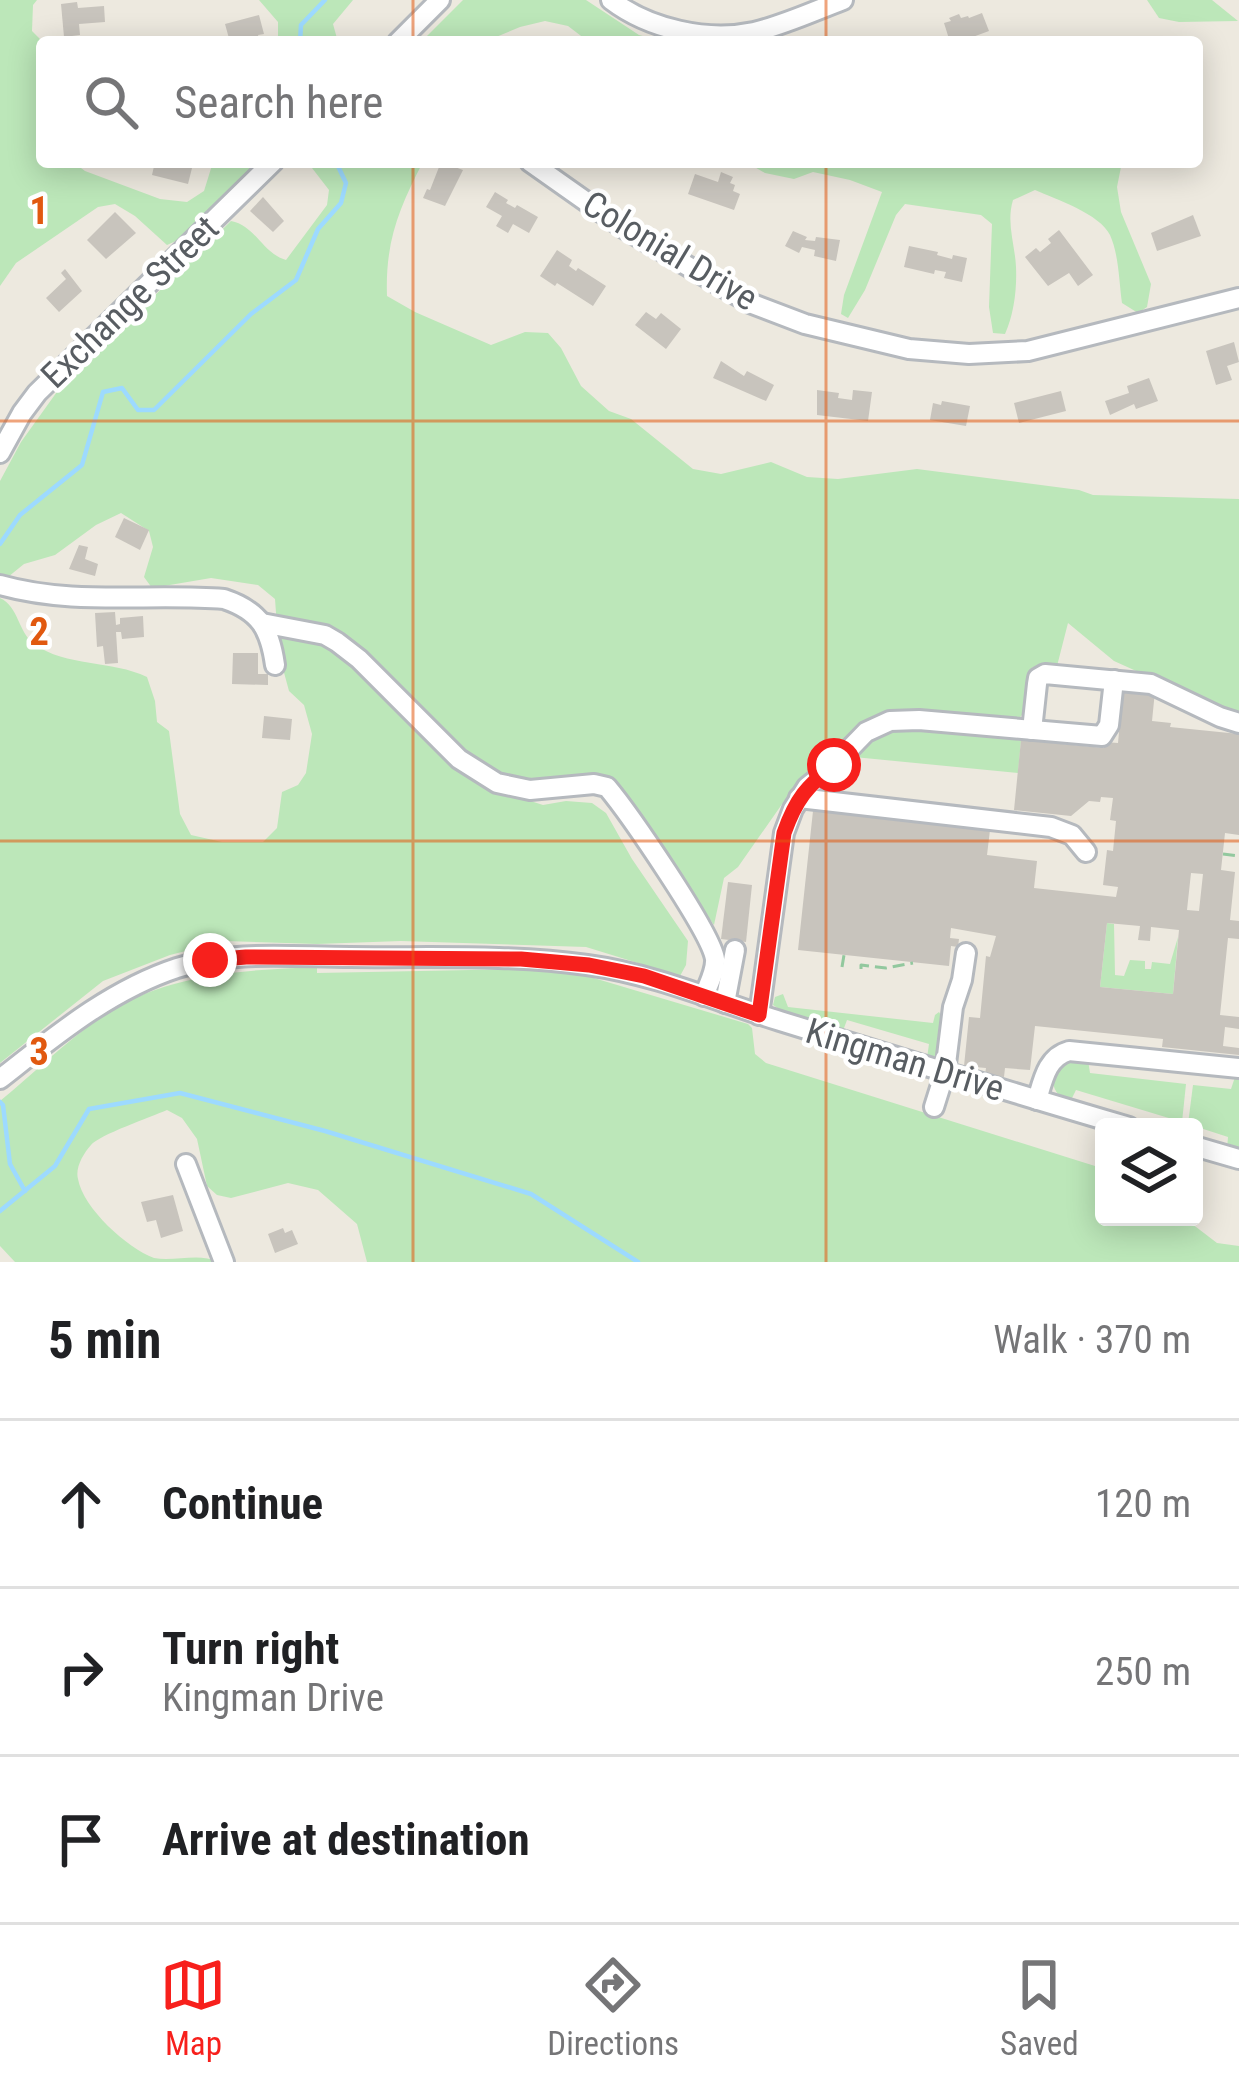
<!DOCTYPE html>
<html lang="en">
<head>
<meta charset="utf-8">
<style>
  body { margin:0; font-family:"Roboto Condensed",sans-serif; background:#f6f6f6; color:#202124 }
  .controls { position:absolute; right:36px; bottom:36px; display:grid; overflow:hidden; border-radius:12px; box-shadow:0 6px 30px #0003 }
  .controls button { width:108px; height:108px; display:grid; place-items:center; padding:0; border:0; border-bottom:3px solid #e0e0e0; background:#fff; color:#202124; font:60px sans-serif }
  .stop { position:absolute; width:36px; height:36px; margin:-27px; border:9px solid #f7201c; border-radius:50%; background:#fff }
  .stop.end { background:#f7201c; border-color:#fff; box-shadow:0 3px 12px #0008 }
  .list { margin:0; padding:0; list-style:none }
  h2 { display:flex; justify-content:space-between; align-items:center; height:156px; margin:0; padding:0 48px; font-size:51px }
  h2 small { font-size:39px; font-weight:400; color:#757577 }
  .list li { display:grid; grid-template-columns:78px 1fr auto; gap:36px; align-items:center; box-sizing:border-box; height:168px; padding:0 48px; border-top:3px solid #e0e0e0 }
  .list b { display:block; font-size:45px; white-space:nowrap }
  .list p { margin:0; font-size:39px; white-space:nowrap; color:#757577 }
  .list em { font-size:39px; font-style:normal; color:#757577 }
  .icon { flex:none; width:66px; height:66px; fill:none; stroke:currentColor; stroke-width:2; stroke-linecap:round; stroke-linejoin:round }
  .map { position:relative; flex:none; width:1239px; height:1262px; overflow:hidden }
  .search { position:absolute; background:#fff; box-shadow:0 6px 30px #0003; left:36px; right:36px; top:36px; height:132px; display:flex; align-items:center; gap:30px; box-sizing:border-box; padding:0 42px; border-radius:12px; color:#757577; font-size:45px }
  .sheet { height:660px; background:#fff }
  nav { display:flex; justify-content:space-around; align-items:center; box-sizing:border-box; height:168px; border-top:3px solid #e0e0e0; background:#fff; font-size:33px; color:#757577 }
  nav a { display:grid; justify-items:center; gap:6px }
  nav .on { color:#f7201c }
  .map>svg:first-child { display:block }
  .green { fill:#bce7b9 }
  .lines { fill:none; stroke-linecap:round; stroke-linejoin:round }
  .stream { stroke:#9ddaff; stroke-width:4.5 }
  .building { fill:#c8c4bd; fill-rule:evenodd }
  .minor-casing { stroke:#b5b9be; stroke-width:24 }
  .path { stroke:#92c89e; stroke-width:3; stroke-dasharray:12 6; stroke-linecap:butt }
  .minor { stroke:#fff; stroke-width:18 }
  .route { stroke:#f7201c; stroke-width:15 }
  .grid { fill:none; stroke:#e15910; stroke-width:3; stroke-opacity:0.55 }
  .labels { text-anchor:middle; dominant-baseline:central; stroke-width:9; stroke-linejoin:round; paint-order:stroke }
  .street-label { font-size:36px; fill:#585d62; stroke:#fff }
  .grid-label { font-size:39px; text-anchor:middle; font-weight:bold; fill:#e15910; stroke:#fff; stroke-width:9; stroke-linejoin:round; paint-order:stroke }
</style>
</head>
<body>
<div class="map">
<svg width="1239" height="1262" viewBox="0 0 1239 1262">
  <rect width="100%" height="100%" fill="#ede9df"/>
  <!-- green -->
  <g class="green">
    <path d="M0,0h37l-4,5 -1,26 11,11 -1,60 -3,2c-3,21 3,37 3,58h31l12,9 75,28 27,3 17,-11 9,-29h39l-1,9 -75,70 -9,4 -32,-29 -20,-12 -17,3 -82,56 -16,23z"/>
    <polygon points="259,0 353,0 333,24 338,42 278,42 278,22"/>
    <polygon points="463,0 586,0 639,35 664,42 589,42 568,26 545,21 520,27 484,42 421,42"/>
    <polygon points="1147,0 1212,0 1238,21 1179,22 1159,18"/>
    <path d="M303,162h120c-24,46 -38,80 -36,134l28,16 76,33 34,-13 23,1 13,15 20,38 28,25 22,8 62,50 28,5 50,-12 36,15 31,2 79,-10 162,21 14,5 146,4v214l-12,-1 -113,-51 -46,-38 -11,43 -5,2 -19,-1 -4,4 -5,41 -8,11 -124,-7 -94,69 -11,12 -49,70 -14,11 -10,47 -99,-136 -107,-10 -33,-19 -117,-108 -18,3 119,110 28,22 56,18 23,-4 26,2 14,10 26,46 56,82 -2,24 -6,11 -94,-29 -185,-6 -84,3 -92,-3 -55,14 -67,26 -103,82v-465c19,9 18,34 34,46 32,23 78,16 113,33l8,24 2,21 12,9 11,83 11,21 31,7h41l14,-14 5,-36 16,-7 8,-12 6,-39 -8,-29 -15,-14 -10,-37 -4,-55 -17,-14 -47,-7 -59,10 -8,-11 9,-30 -4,-16 -28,-18 -25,12 -41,30 -31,9 -16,13h-8v-96l21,-39 38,-53 172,-168c25,5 31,32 55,39l41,-55 2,-15 -17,-22z"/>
    <path d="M746,162h376l-5,25 4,25 30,72 -4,23 -9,6 -16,-10c-3,-21 -3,-48 -12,-68 -10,-21 -54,-36 -75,-45l-22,10c-7,23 2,44 3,67 1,22 -2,47 -11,67l-12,-1 -4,-26 3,-83 -11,-9 -76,-11 -9,11 -31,75 -17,28 -7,-4 3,-19 38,-103 -32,-12 -37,-8 -19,7 -29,-6z"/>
    <polygon points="893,725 1009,735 1021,740 1018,773 854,757 854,748"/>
    <polygon points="1107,923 1114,924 1115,975 1124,976 1130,960 1145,961 1145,969 1151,969 1152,962 1170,964 1178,937 1173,994 1100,987"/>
    <path d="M317,967v6l208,-4 62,7 161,48 4,4 3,26 11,9 329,103 4,3 -1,10 6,7v31h79l34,26 22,3v16h-872l-10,-38 -39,-34 -30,-7 -57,15 -14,-3 -10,-9 -10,-47 -15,-21 -15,-8c-16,7 -68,25 -76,35 -8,9 -16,23 -13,34 5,29 49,69 76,79 21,4 45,-6 64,4h-203l-15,-16v-145c33,-27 65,-59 101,-84 63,-43 142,-47 216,-50z"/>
    <polygon points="783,994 788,1007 933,1023 935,1015 939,1012 942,1017 937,1056 927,1058 929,1044 847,1020 844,1028 840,1030 785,1013 773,1005 775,997"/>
    <path d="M1069,1059l19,1 2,13 96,11 -4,38 -106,-32 -5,10c-10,0 -17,-8 -18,-18l8,-17z"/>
    <polygon points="1235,1077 1239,1077 1239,1149 1227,1148 1228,1137 1188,1124 1193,1085 1231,1089"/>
  </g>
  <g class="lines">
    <!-- stream -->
    <g class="stream">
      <polyline points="300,42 301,25 325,0"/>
      <polyline points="0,544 20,515 82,465 103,392 122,388 138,410 154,410 251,314 296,280 318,229 341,203 346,183 336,162"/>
      <polyline points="0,1102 3,1105 10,1164 25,1191"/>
      <polyline points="0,1211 55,1166 89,1109 180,1093 325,1131 531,1194 638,1262"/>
    </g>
  </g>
  <!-- building -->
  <g class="building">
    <polygon points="77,2 78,8 104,6 105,22 79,24 80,35 64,37 61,4"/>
    <polygon points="982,13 989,31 959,42 950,42 944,23 951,21 949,18 959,14 961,18 968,16 969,18"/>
    <polygon points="259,15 264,34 258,35 260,42 243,42 242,39 230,42 225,24"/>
    <polygon points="155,162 174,162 192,168 188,184 152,175"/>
    <polygon points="441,162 463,170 445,206 423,198 427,189 430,190"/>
    <polygon points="721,172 733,177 730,183 735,185 733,191 740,194 734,210 688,194 695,174 718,182"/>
    <polygon points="495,192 508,200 506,203 515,208 517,205 538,217 529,233 513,224 508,233 496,226 502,216 486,207"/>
    <polygon points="263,197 284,221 273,232 250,211"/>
    <polygon points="115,212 136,233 106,259 87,240"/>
    <polygon points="1193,215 1201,236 1157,251 1151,233"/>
    <polygon points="1059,230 1093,275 1078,286 1069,273 1048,286 1025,257 1036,248 1040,252 1051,243 1048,239"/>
    <polygon points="793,231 807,237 805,240 815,241 816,237 840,240 836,261 814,256 815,250 802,247 799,253 785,246"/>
    <polygon points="909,246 938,252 937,255 952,259 953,255 967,258 962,282 944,278 946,272 935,270 934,274 904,267"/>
    <polygon points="557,250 572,260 569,266 576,271 578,268 606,286 593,306 557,283 555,286 540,276"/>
    <polygon points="65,269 82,291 59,312 46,298 66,279 61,273"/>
    <polygon points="646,312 656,319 661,313 681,329 666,349 635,325"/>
    <polygon points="1234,342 1239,362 1227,366 1232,380 1216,385 1206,351"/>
    <polygon points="721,361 744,376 747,371 774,385 766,401 713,378"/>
    <polygon points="1149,378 1158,401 1136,409 1134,404 1110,415 1105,401 1129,393 1127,386"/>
    <polygon points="817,390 839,393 838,398 852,400 853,390 872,392 868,421 817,415"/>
    <polygon points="1061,391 1066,411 1019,423 1014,403"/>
    <polygon points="942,401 970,406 966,426 930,420 933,403 941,405"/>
    <polygon points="124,518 149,530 140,550 115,537"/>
    <polygon points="79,545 88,547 85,559 98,564 95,576 69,569"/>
    <polygon points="115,612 116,625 120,624 120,618 143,616 144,637 122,639 121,632 116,632 118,663 105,664 103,646 97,647 95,613"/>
    <polygon points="233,653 258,653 258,674 268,674 268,685 232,684"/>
    <path d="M1123,688l32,3 -3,30 19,2 -1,4 69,7v101l-14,-2 -4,37 14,2 -5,48 9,1v18l-11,-1 -8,77 19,2v12l-14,-2 -2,19 16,2v7l-77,-8 1,-8 -128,-13 -5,44 -25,-2 -1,9 -19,-2 1,-7 -22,-2 5,-49 11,1 6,-62 4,1 6,-21 -45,-8 -1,10 9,1 -1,8 -7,-1 -2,20 -151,-16 15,-139 177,19 -3,25 50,6 -3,27 82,9 2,-10 -15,-2 4,-35 6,1 3,-30 -6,-1 3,-22 -12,-1 -1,5 -11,-1 -18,15 -57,-6 7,-70 83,8v-6l14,1zM1191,873l12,1 -4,37 -12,-1zM1107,923l33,3 -2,14 12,1 1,-14 28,3 -6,64 -73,-7z"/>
    <polygon points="264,716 292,719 290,740 262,738"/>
    <polygon points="728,882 752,885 746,942 721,939"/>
    <polygon points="173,1195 183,1231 161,1238 156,1220 147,1222 141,1202"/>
    <polygon points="283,1228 285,1233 292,1230 298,1244 275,1253 268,1234"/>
  </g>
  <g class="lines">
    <defs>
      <g id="minor">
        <path d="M611,0c38,29 96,42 143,32 30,-7 60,-21 89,-32"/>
        <polyline points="398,42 440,0"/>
        <polyline points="530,162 625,229 750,303 805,324 909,349 969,354 1028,351 1239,298"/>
        <polyline points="0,453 22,413 37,393 273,162"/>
        <path d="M0,585c74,21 149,8 224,14 36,12 46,30 51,66"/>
        <path d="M262,623l63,12 12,7 22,17 100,100 38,24 33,7 64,-6 13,3c21,25 104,145 108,172 1,12 -7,26 -11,37"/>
        <polyline points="1032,730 1037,684 1038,678 1045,674 1151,684 1220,717 1239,723"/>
        <polyline points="799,798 1051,827 1072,835 1086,852"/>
        <polyline points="725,1003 735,950"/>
        <polyline points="759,1015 784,833 793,809 807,787 833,766 866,732 890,721 919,720 1102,736 1109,725 1114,680"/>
        <path d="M0,1079c55,-43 110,-89 177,-111 55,-18 116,-11 173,-11 79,1 159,-3 237,8 67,9 129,36 193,56 116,36 233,72 349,106"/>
        <path d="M1037,1100c6,-20 10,-43 32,-49l170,17"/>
        <polyline points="934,1107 945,1072 953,1007 962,980 966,953"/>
        <polyline points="1194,1146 1239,1159"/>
        <polyline points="186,1164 224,1262"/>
      </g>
    </defs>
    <!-- minor casing -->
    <use href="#minor" class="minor-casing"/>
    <!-- path -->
    <g class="path">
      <polyline points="1223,854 1239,856"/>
      <polyline points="842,967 844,955"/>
      <polyline points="861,969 861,965 886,968 913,963"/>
      <polyline points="1184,1127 1185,1123"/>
    </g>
    <!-- minor -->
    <use href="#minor" class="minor"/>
  </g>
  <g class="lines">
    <!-- route -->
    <path class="route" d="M210,960l36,-3 275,2 68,6 55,11 115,39 25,-182c12,-34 23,-47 50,-68"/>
  </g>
  <!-- grid -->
  <path class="grid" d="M413,0v42M826,0v42M413,162v1100M826,162v1100M0,421h1239M0,841h1239"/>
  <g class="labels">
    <!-- street labels -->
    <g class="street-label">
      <text transform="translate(670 251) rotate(31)">Colonial Drive</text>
      <text transform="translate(130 302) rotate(-44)">Exchange Street</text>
      <text transform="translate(905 1060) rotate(17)">Kingman Drive</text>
    </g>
  </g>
  <g class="grid-label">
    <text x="39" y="224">1</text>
    <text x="39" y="645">2</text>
    <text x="39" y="1065">3</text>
  </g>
</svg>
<div class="controls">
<button><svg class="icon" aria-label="layers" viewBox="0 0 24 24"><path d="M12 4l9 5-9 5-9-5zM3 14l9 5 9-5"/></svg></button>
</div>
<div class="stop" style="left:834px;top:765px"></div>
<div class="stop end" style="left:210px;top:960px"></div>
<div class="search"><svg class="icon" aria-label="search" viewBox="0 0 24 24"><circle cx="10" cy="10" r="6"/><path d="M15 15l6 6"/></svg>Search here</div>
</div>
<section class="sheet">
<h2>5 min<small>Walk · 370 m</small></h2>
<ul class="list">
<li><svg class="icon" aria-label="ahead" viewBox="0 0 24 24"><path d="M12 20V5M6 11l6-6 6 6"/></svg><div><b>Continue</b></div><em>120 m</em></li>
<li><svg class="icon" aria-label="right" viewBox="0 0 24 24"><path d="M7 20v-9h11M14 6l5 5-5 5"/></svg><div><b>Turn right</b><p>Kingman Drive</p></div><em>250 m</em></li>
<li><svg class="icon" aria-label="arrive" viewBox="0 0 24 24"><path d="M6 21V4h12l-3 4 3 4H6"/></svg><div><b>Arrive at destination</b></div></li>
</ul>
</section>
<nav>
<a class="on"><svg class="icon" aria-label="map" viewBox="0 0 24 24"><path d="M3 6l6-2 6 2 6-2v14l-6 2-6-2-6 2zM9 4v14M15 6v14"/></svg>Map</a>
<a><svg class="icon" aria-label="directions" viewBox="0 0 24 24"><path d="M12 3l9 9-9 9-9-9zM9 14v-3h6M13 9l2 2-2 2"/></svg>Directions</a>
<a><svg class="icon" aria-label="saved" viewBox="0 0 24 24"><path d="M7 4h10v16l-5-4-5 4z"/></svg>Saved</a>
</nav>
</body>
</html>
